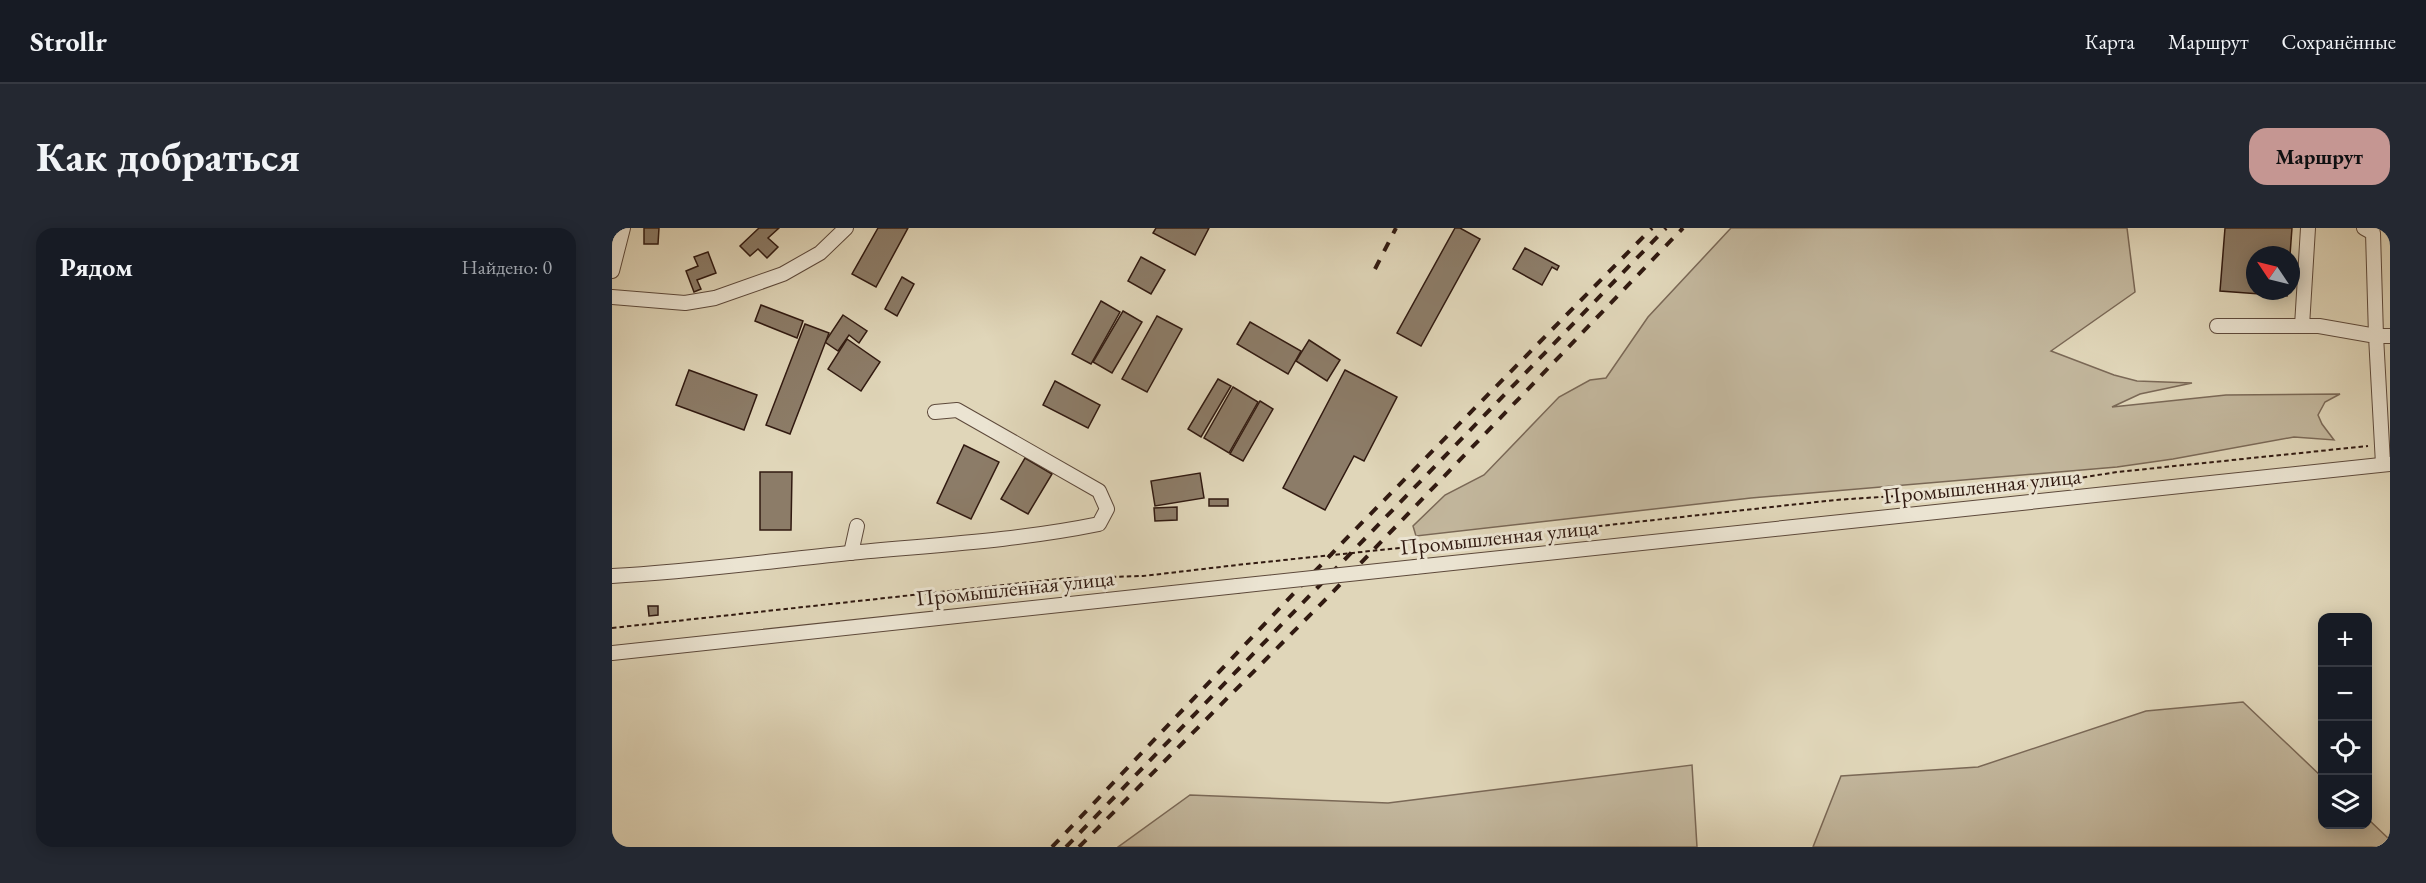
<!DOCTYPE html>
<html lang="ru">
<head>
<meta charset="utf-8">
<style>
  body { margin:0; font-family:"EB Garamond",serif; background:#242831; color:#f1f3f6 }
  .controls { position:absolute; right:18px; bottom:18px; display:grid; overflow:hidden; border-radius:12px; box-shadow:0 3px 15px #0003 }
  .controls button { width:54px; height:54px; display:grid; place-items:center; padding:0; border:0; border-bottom:2px solid #363941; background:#171b24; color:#f1f3f6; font:30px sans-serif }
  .compass { position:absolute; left:1634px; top:18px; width:54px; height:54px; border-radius:50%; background:#171b24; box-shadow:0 3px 15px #0003; rotate:305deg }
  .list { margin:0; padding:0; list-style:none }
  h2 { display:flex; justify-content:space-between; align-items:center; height:78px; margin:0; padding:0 24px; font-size:26px }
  h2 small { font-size:20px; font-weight:400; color:#9ea1a6 }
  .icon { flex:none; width:33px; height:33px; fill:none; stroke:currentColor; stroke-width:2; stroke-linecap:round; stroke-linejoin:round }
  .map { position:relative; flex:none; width:1778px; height:619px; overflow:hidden; border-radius:18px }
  header { display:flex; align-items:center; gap:36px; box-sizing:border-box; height:84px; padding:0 30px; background:#171b24; border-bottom:2px solid #363941 }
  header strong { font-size:28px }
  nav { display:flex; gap:33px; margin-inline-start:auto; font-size:21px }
  .intro { display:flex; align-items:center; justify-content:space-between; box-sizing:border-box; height:144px; padding:0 36px }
  h1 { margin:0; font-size:42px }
  .button { padding:15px 27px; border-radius:18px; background:#c59692; color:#111; font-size:21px; font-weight:700 }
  main { display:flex; gap:36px; padding:0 36px }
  aside { flex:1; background:#171b24; border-radius:18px; box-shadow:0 3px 15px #0003 }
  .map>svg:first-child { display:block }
  .green { fill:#c2b69c; stroke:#7a6856; stroke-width:1.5 }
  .building { fill:#8c7c68; stroke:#311a11; stroke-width:1.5 }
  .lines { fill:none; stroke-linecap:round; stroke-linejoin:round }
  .minor-casing { stroke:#5d493b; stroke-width:16 }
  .path { stroke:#311a11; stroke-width:2; stroke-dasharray:4.5 3; stroke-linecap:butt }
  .minor { stroke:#ebe4d2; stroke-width:14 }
  .rail { stroke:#311a11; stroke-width:4; stroke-dasharray:10 10; stroke-linecap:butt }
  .minor-bridge-casing { stroke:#5d493b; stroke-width:16; stroke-linecap:butt }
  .path-bridge { stroke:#311a11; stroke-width:2; stroke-dasharray:4.5 3; stroke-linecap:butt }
  .minor-bridge { stroke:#ebe4d2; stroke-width:14 }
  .labels { text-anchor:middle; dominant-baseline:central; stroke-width:6; stroke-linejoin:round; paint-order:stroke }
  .street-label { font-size:22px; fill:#311a11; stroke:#ebe4d2 }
</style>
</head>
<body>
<header>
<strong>Strollr</strong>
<nav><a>Карта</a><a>Маршрут</a><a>Сохранённые</a></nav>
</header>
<div class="intro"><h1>Как добраться</h1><a class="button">Маршрут</a></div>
<main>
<aside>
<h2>Рядом<small>Найдено: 0</small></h2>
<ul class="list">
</ul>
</aside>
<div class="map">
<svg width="1778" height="619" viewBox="0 0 1778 619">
  <rect width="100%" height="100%" fill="#e0d6b9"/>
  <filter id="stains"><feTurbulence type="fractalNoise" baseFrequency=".00333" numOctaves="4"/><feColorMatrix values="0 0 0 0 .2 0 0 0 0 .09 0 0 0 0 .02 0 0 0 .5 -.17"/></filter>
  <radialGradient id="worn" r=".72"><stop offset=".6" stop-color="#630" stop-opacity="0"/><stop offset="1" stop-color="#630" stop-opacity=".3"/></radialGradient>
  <!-- green -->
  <g class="green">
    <polygon points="1119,0 1515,0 1523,64 1439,123 1502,147 1525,153 1580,155 1528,166 1500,179 1614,167 1728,166 1713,174 1706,187 1710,196 1722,212 1682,209 1561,231 1505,239 1139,270 804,308 801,298 833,267 872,247 947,169 978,152 994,150 1036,89"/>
    <polygon points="1631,474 1710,549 1710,596 1756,596 1756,591 1778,612 1778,619 1201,619 1229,548 1366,539 1534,483"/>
    <polygon points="1080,537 1085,619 506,619 578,567 776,575"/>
  </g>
  <!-- building -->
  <g class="building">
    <polygon points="32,0 47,0 46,16 32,16"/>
    <polygon points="147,0 167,0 156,10 166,19 155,30 146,21 138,28 128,18"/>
    <polygon points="266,0 296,0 264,59 240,46"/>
    <polygon points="544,0 597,0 583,27 541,5"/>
    <polygon points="843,0 848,0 868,11 809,118 785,105"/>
    <polygon points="1613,0 1680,0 1678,27 1643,27 1643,63 1675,63 1675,68 1608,63"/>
    <polygon points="913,20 947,38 945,42 940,39 930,57 901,41"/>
    <polygon points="96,24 104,45 85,52 89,61 82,64 74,43 86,38 82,29"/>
    <polygon points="529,29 553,42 539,66 516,53"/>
    <polygon points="290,49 302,56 285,88 273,81"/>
    <polygon points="489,73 508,84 479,136 460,126"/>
    <polygon points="149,77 191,93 185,110 143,93"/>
    <polygon points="511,83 530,94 500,145 481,134"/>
    <polygon points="231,87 255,103 247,115 237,107 226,123 213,114"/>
    <polygon points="545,88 570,101 535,164 510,151"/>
    <polygon points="638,94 689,123 676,146 625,116"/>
    <polygon points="193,96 217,105 178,206 154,197"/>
    <polygon points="235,111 268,134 249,163 216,141"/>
    <polygon points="697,112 728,132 715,153 684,133"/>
    <polygon points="77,142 145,167 132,202 64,177"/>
    <polygon points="733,142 785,169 752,233 742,228 713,282 671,260"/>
    <polygon points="606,151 619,158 589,209 576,201"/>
    <polygon points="443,153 488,177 476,200 431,177"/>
    <polygon points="621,159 646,174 617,225 592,210"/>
    <polygon points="648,173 661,181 631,233 618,226"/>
    <polygon points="352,217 387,234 359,291 325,275"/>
    <polygon points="413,230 440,246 416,286 389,271"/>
    <polygon points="148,244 180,244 179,302 148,302"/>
    <polygon points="588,245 592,270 543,278 539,253"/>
    <rect x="597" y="271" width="19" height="7"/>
    <polygon points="565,279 565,292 543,293 542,280"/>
    <polygon points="36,378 46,378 46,387 37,388"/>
  </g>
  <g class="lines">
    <defs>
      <g id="minor">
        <polyline points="1752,0 1761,5 1764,108 1778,108"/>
        <polyline points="0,43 11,0"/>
        <polyline points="0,69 73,75 103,70 171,46 208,25 234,0"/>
        <polyline points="1605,98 1707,98 1764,108 1771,236"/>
        <polyline points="1690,98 1696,0"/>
        <polyline points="239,325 245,298"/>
        <polyline points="803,339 1778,236"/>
        <path d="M0,348c79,-4 158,-15 237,-23 83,-8 167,-12 250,-29l8,-15 -8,-18 -142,-81 -22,2"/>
        <polyline points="0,425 625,358"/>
      </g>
    </defs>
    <!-- minor casing -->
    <use href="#minor" class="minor-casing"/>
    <!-- path -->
    <g class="path">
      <polyline points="807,318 1223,272 1404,260 1505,244 1756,218"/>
      <polyline points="0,400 456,350 531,348 634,336"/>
    </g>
    <!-- minor -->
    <use href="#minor" class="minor"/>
    <!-- rail -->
    <g class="rail">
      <polyline points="763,41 784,0"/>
      <polyline points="440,619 728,317 1040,0"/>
      <polyline points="454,619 1054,0"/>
      <polyline points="467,619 717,368 1071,0"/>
    </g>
    <defs>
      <polyline id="minor-bridge" points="625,358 803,339"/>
    </defs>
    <!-- minor-bridge casing -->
    <use href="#minor-bridge" class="minor-bridge-casing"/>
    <!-- path-bridge -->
    <polyline class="path-bridge" points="634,336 807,318"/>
    <!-- minor-bridge -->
    <use href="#minor-bridge" class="minor-bridge"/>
  </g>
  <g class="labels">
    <!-- street labels -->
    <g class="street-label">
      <text transform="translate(1370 258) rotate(-6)">Промышленная улица</text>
      <text transform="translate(887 309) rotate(-6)">Промышленная улица</text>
      <text transform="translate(403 360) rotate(-6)">Промышленная улица</text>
    </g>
  </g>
  <rect width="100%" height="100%" filter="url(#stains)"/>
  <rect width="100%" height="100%" fill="url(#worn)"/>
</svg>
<div class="controls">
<button>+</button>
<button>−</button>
<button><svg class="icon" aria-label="locate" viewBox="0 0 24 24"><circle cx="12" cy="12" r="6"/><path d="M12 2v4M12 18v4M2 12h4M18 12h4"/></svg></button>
<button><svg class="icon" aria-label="layers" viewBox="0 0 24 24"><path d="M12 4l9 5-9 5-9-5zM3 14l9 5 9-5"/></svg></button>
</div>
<svg class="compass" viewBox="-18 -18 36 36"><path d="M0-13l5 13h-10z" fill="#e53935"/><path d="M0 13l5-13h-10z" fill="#9ea1a6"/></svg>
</div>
</main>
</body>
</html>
